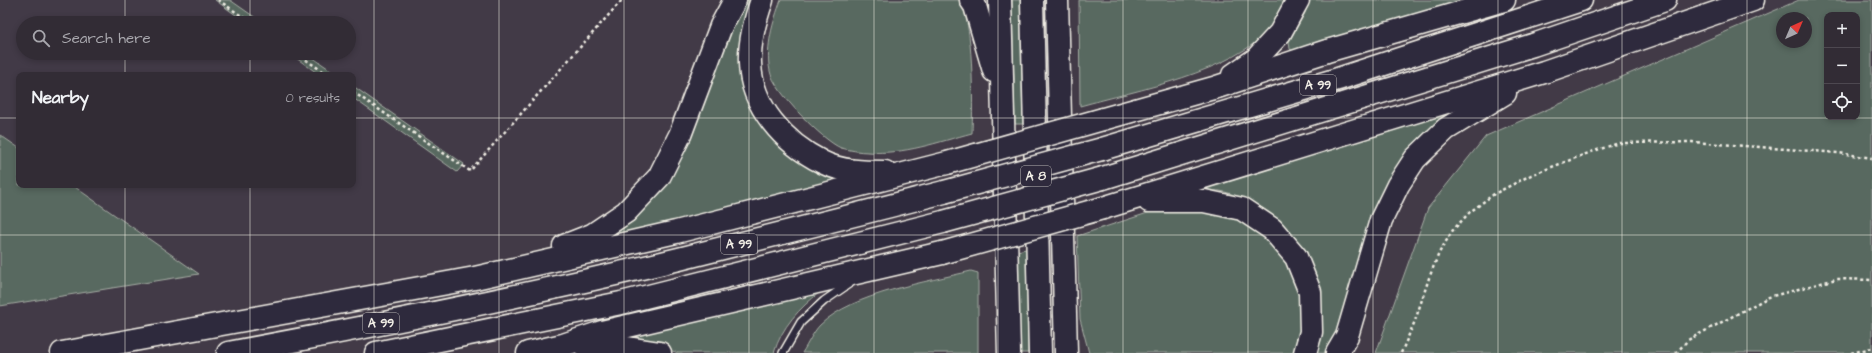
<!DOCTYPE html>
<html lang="en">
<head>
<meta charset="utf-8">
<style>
  body { margin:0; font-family:"Architects Daughter",sans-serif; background:#3d3841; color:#f1f3f6 }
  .controls { position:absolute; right:12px; top:12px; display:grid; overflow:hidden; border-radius:8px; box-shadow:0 2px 6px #0003 }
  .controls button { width:36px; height:36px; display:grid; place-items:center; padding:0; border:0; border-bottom:1px solid #4d4850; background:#322c35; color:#f1f3f6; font:20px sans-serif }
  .compass { position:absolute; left:1776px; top:12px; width:36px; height:36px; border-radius:50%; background:#322c35; box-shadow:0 2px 6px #0003; rotate:44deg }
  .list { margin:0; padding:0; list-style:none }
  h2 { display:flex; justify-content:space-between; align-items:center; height:52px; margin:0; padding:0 16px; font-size:17px }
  h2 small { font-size:13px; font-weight:400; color:#a8a7ad }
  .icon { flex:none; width:22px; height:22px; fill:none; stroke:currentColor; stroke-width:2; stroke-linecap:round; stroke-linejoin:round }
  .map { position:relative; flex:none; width:1872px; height:353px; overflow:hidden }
  .search { position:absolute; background:#322c35; box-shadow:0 2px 6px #0003; left:16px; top:16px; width:340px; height:44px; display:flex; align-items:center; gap:10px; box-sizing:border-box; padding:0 14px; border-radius:22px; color:#a8a7ad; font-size:15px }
  .panel { position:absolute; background:#322c35; box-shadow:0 2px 6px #0003; left:16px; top:72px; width:340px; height:116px; border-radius:8px }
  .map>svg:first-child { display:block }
  .green { fill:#586961; stroke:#a6ada4; fill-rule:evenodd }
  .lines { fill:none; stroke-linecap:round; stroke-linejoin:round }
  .service-casing { stroke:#f4f1e8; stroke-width:10 }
  .motorway-casing { stroke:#f4f1e8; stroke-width:25 }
  .path { stroke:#f4f1e8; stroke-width:2.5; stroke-dasharray:3 3; stroke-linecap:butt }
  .service { stroke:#2f2a3d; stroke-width:7 }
  .motorway { stroke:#2f2a3d; stroke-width:22 }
  .motorway-bridge-casing { stroke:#f4f1e8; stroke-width:25; stroke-linecap:butt }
  .motorway-bridge { stroke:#2f2a3d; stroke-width:22 }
  .grid { fill:none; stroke:#f4f1e8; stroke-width:1; stroke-opacity:0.55 }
  .labels { text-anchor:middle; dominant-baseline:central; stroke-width:3; stroke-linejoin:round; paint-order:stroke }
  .shield { fill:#2f2a3d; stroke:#b9b5b5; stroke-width:1 }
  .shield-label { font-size:12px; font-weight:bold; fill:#f4f1e8 }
</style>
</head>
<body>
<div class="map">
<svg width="1872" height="353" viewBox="0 0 1872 353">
  <rect width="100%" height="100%" fill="#423a47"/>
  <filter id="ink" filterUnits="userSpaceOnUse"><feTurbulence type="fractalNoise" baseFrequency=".025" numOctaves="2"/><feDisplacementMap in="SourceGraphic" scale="8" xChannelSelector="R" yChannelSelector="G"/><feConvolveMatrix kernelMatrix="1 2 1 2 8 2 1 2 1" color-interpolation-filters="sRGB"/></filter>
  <g filter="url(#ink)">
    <!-- green -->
    <g class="green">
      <polygon points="215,0 230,0 263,23 247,23"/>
      <polygon points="747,0 754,0 750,95 848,177 617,237 616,233 633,220 659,193 730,28"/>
      <path d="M781,0h178c15,20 14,106 13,133 -34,9 -68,22 -104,19 -8,0 -19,-2 -27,-4 -18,-7 -68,-58 -71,-77 -5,-24 3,-49 11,-71z"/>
      <polygon points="1012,0 1020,0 1023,124 1015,124"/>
      <path d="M1079,0h208c-5,8 -9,19 -15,27 -40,46 -135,63 -192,79z"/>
      <polygon points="1308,0 1458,0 1460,1 1294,52 1290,49 1289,42 1305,13"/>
      <path d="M1799,0h73v353h-496l52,-145 58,-72zM1827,15h30v102h-30zM1782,18h24v24h-24z"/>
      <polygon points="289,53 306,53 338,75 320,75"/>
      <polygon points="353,86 464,164 457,172 353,98"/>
      <path d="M1453,110l1,2 -11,7 -115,234h-11c16,-54 -10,-124 -62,-149 -11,-5 -23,-11 -35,-13 -7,-1 -15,1 -21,-2z"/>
      <polygon points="0,135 19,148 19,185 72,185 199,274 0,306"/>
      <polygon points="1213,209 1251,223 1282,251 1302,299 1304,323 1297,353 1089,353 1080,319 1077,236 1154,211"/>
      <polygon points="1026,249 1028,353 1019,353 1017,251"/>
      <path d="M971,271l7,2v80h-176c6,-9 11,-21 18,-28 33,-32 107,-43 151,-54z"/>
      <path d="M820,292c-21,17 -38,34 -46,61h-96l-25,-9 -37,-7z"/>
    </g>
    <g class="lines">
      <defs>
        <polyline id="service" points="783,353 801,322 824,301 853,281"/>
        <g id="motorway">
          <path d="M762,0c-7,20 -13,41 -12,63 1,43 34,80 72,99 19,10 43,10 63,10"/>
          <polyline points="971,0 975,6 994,71"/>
          <polyline points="1000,0 1009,353"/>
          <polyline points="1032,0 1040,353"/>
          <polyline points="1057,0 1066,353"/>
          <polyline points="1233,75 1256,59 1280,33 1298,0"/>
          <polyline points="1103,119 1217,87 1327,51 1504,0"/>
          <polyline points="1102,149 1338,79 1581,0"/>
          <polyline points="1103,178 1533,45 1665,0"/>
          <polyline points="1149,201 1204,201 1242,209 1272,229 1296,257 1310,292 1311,332 1305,353"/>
          <polyline points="1103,208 1544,72 1753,0"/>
          <polyline points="564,246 592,235 626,212 659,177 680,135 721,26 735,0"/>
          <polyline points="584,345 608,345 660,353"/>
          <polyline points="62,353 475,278 676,232 947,163"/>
          <path d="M228,353c151,-28 302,-58 451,-94 89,-22 177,-44 265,-67"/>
          <polyline points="376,353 621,303 943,222"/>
          <polyline points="528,353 563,345 602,332 942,253"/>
          <polyline points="1337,353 1347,336 1381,220 1398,185 1415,159 1446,129 1505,93"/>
        </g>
      </defs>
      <!-- service casing -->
      <use href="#service" class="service-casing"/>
      <!-- motorway casing -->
      <use href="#motorway" class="motorway-casing"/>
      <!-- path -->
      <g class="path">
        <polyline points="218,0 252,23"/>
        <polyline points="296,53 328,75"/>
        <polyline points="353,92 470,171 622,0"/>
        <polyline points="1401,353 1415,321 1429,278 1439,253 1453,230 1470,212 1494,194 1531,175 1591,152 1619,143 1692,142 1839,153 1872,158"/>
        <polyline points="1676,353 1688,340 1769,297 1836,279 1872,280"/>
        <polyline points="1851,353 1872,348"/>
      </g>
      <!-- service -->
      <use href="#service" class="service"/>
      <!-- motorway -->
      <use href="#motorway" class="motorway"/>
      <defs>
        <g id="motorway-bridge">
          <polyline points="947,163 1103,119"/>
          <polyline points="944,192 1102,149"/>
          <polyline points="943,222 1103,178"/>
          <polyline points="942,253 1103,208"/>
        </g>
      </defs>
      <!-- motorway-bridge casing -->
      <use href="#motorway-bridge" class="motorway-bridge-casing"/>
      <!-- motorway-bridge -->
      <use href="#motorway-bridge" class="motorway-bridge"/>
    </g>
  </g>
  <!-- grid -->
  <path class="grid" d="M125,0v23M250,0v23M374,0v353M499,0v353M624,0v353M749,0v353M874,0v353M998,0v353M1123,0v353M1248,0v353M1373,0v353M1498,0v353M1622,0v353M1747,0v353M125,53v22M250,53v22M0,118h19M353,118h1519M125,185v168M250,185v168M0,235h1872"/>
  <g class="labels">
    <!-- shield labels -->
    <g class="shield">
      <rect x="1300" y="75" width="36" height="20" rx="3"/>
      <rect x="1021" y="166" width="30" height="20" rx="3"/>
      <rect x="721" y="234" width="36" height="20" rx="3"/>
      <rect x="363" y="313" width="36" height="20" rx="3"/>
    </g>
    <g class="shield-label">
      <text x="1318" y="85">A 99</text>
      <text x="1036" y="176">A 8</text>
      <text x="739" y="244">A 99</text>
      <text x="381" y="323">A 99</text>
    </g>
  </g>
</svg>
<div class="controls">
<button>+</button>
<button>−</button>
<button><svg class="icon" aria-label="locate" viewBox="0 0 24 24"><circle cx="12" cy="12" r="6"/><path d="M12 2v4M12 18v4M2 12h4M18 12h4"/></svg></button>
</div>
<svg class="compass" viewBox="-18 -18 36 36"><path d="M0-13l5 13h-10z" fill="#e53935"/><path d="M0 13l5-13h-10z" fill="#a8a7ad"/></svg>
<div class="search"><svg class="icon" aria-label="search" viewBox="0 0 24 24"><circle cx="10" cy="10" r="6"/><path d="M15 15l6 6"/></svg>Search here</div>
<section class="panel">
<h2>Nearby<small>0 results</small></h2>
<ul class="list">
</ul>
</section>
</div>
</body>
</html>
